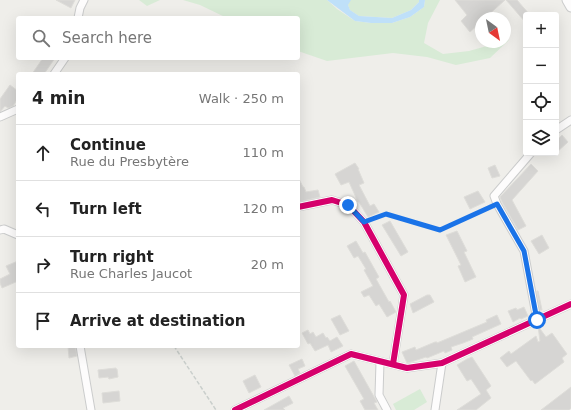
<!DOCTYPE html>
<html lang="en">
<head>
<meta charset="utf-8">
<style>
  body { margin:0; font-family:"DejaVu Sans",sans-serif; background:#f6f6f6; color:#222 }
  .controls { position:absolute; right:12px; top:12px; display:grid; overflow:hidden; border-radius:4px; box-shadow:0 4px 16px #0002 }
  .controls button { width:36px; height:36px; display:grid; place-items:center; padding:0; border:0; border-bottom:1px solid #e0e0e0; background:#fff; color:#222; font:20px sans-serif }
  .compass { position:absolute; left:475px; top:12px; width:36px; height:36px; border-radius:50%; background:#fff; box-shadow:0 4px 16px #0002; rotate:147deg }
  .stop { position:absolute; width:12px; height:12px; margin:-9px; border:3px solid #1a73e8; border-radius:50%; background:#fff }
  .stop.end { background:#1a73e8; border-color:#fff; box-shadow:0 1px 4px #0008 }
  .list { margin:0; padding:0; list-style:none }
  h2 { display:flex; justify-content:space-between; align-items:center; height:52px; margin:0; padding:0 16px; font-size:17px }
  h2 small { font-size:13px; font-weight:400; color:#767676 }
  .list li { display:grid; grid-template-columns:26px 1fr auto; gap:12px; align-items:center; box-sizing:border-box; height:56px; padding:0 16px; border-top:1px solid #e0e0e0 }
  .list b { display:block; font-size:15px; white-space:nowrap }
  .list p { margin:0; font-size:13px; white-space:nowrap; color:#767676 }
  .list em { font-size:13px; font-style:normal; color:#767676 }
  .icon { flex:none; width:22px; height:22px; fill:none; stroke:currentColor; stroke-width:2; stroke-linecap:round; stroke-linejoin:round }
  .map { position:relative; flex:none; width:571px; height:410px; overflow:hidden }
  .search { position:absolute; background:#fff; box-shadow:0 4px 16px #0002; left:16px; top:16px; width:284px; height:44px; display:flex; align-items:center; gap:10px; box-sizing:border-box; padding:0 14px; border-radius:4px; color:#767676; font-size:15px }
  .panel { position:absolute; background:#fff; box-shadow:0 4px 16px #0002; left:16px; top:72px; width:284px; height:276px; border-radius:4px }
  .map>svg:first-child { display:block }
  .green { fill:#d8ebd6 }
  .water { fill:#bfe0f9 }
  .building { fill:#d6d5d3; stroke:#deddd9 }
  .lines { fill:none; stroke-linecap:round; stroke-linejoin:round }
  .minor-casing { stroke:#cbcccc; stroke-width:9 }
  .tertiary-casing { stroke:#cbcccc; stroke-width:11 }
  .path { stroke:#cacfcc; stroke-width:1.5; stroke-dasharray:4 2; stroke-linecap:butt }
  .minor { stroke:#fdfcfc; stroke-width:7 }
  .tertiary { stroke:#fdfcfc; stroke-width:9 }
  .cycleway-casing { stroke:#fff; stroke-width:8 }
  .cycleway { stroke:#d6006c; stroke-width:6 }
  .route { stroke:#1a73e8; stroke-width:5 }
</style>
</head>
<body>
<div class="map">
<svg width="571" height="410" viewBox="0 0 571 410">
  <rect width="100%" height="100%" fill="#efeeea"/>
  <!-- green -->
  <g class="green">
    <polygon points="139,0 160,0 147,6"/>
    <polygon points="183,0 327,0 337,9 355,21 371,23 392,23 410,17 424,7 425,0 440,0 428,23 424,43 443,54 469,51 501,42 505,42 505,41 509,40 490,58 456,65 427,57 393,53 327,61 298,51 298,18 227,18 200,5"/>
    <polygon points="350,0 419,0 419,2 411,10 392,18 359,16 350,10 348,5"/>
    <polygon points="420,389 427,402 414,410 396,410 393,404"/>
  </g>
  <!-- water -->
  <polygon class="water" points="327,0 351,0 348,5 350,10 359,16 392,18 411,10 419,2 419,0 425,0 424,7 410,17 392,23 371,23 355,21"/>
  <!-- building -->
  <g class="building">
    <polygon points="56,0 75,0 71,8"/>
    <polygon points="455,0 505,0 485,18 481,18 481,22 470,32 461,21 467,15"/>
    <polygon points="506,0 517,0 530,15 526,15 526,23"/>
    <polygon points="43,58 55,58 44,74 32,74"/>
    <polygon points="10,85 18,91 18,98 13,106 8,108 5,106 0,112 0,99"/>
    <polygon points="562,135 568,142 556,153 556,141"/>
    <polygon points="355,163 359,169 358,169 364,183 359,185 370,206 374,204 379,212 368,217 359,202 358,202 349,182 341,185 335,174"/>
    <polygon points="531,164 538,171 512,200 526,226 518,230 502,202 500,197"/>
    <polygon points="495,165 500,176 492,178 488,168"/>
    <polygon points="298,177 303,187 304,187 306,192 318,190 320,197 298,202"/>
    <polygon points="478,191 485,202 470,209 464,197"/>
    <polygon points="390,221 408,252 401,256 382,225"/>
    <polygon points="457,231 467,251 464,252 476,277 465,282 458,266 461,265 446,235"/>
    <polygon points="542,235 549,248 539,254 531,241"/>
    <polygon points="356,241 363,253 365,252 379,277 376,279 389,302 390,301 396,312 387,317 379,304 376,306 369,295 364,297 361,292 373,286 364,270 366,269 358,256 354,258 347,246"/>
    <polygon points="18,261 18,281 2,288 0,283 0,279 10,274 6,266"/>
    <polygon points="537,291 538,291 542,310 540,310"/>
    <polygon points="427,295 430,295 434,302 413,313 410,304"/>
    <polygon points="524,307 528,316 521,319 520,318 513,322 508,311 516,308 517,310"/>
    <polygon points="340,315 349,331 340,335 331,319"/>
    <polygon points="497,315 501,324 472,337 473,339 463,343 451,347 452,350 445,353 444,351 427,358 426,357 411,362 407,363 402,352 415,347 416,350 435,342 437,342 437,343 487,322 486,320"/>
    <polygon points="538,326 546,337 552,333 567,354 562,358 564,362 535,384 532,380 531,381 516,361 507,367 500,358 509,351 511,354 536,336 538,342 540,341"/>
    <polygon points="308,330 310,334 313,332 316,337 323,333 326,338 327,337 330,341 337,337 343,346 331,352 328,345 315,351 310,343 308,344 302,333"/>
    <polygon points="68,346 75,346 77,356 69,358"/>
    <polygon points="472,357 491,386 486,390 491,398 476,410 457,410 481,394 471,379 467,381 457,365 467,359"/>
    <polygon points="302,359 305,366 298,369 300,373 295,376 289,365"/>
    <polygon points="354,361 377,402 374,403 378,410 365,410 360,401 364,399 345,366"/>
    <polygon points="116,368 116,369 117,369 118,377 109,379 108,377 99,378 98,370"/>
    <polygon points="255,375 261,387 249,393 243,381"/>
    <polygon points="571,387 571,408 569,410 541,410"/>
    <polygon points="119,391 120,401 103,403 102,393"/>
    <polygon points="289,396 293,403 283,408 285,410 264,410"/>
  </g>
  <g class="lines">
    <defs>
      <g id="minor">
        <polyline points="78,18 80,8 84,0"/>
        <polyline points="54,74 65,58"/>
        <polyline points="0,117 18,109"/>
        <polyline points="556,130 571,120"/>
        <polyline points="531,153 494,196 497,204 524,251 537,320"/>
        <polyline points="298,207 332,200 348,205 364,222 404,295 393,364"/>
        <polyline points="0,230 4,229 18,235"/>
        <polyline points="80,346 91,410"/>
        <polyline points="380,362 379,395 387,410"/>
        <polyline points="235,410 351,354 407,368 442,363 571,304"/>
        <polyline points="435,410 442,363"/>
      </g>
      <polyline id="tertiary" points="567,0 571,7"/>
    </defs>
    <!-- minor casing -->
    <use href="#minor" class="minor-casing"/>
    <!-- tertiary casing -->
    <use href="#tertiary" class="tertiary-casing"/>
    <!-- path -->
    <g class="path">
      <polyline points="371,220 386,214 440,230 491,206"/>
      <polyline points="174,346 216,410"/>
    </g>
    <!-- minor -->
    <use href="#minor" class="minor"/>
    <!-- tertiary -->
    <use href="#tertiary" class="tertiary"/>
    <defs>
      <g id="cycleway">
        <polyline points="298,207 332,200 348,205 364,222 404,295 393,364"/>
        <polyline points="235,410 351,354 407,368 442,363 571,304"/>
      </g>
    </defs>
    <!-- cycleway casing -->
    <use href="#cycleway" class="cycleway-casing"/>
    <!-- cycleway -->
    <use href="#cycleway" class="cycleway"/>
  </g>
  <g class="lines">
    <!-- route -->
    <polyline class="route" points="348,205 364,222 386,214 440,230 497,204 524,251 537,320"/>
  </g>
</svg>
<div class="controls">
<button>+</button>
<button>−</button>
<button><svg class="icon" aria-label="locate" viewBox="0 0 24 24"><circle cx="12" cy="12" r="6"/><path d="M12 2v4M12 18v4M2 12h4M18 12h4"/></svg></button>
<button><svg class="icon" aria-label="layers" viewBox="0 0 24 24"><path d="M12 4l9 5-9 5-9-5zM3 14l9 5 9-5"/></svg></button>
</div>
<svg class="compass" viewBox="-18 -18 36 36"><path d="M0-13l5 13h-10z" fill="#e53935"/><path d="M0 13l5-13h-10z" fill="#767676"/></svg>
<div class="stop" style="left:537px;top:320px"></div>
<div class="stop end" style="left:348px;top:205px"></div>
<div class="search"><svg class="icon" aria-label="search" viewBox="0 0 24 24"><circle cx="10" cy="10" r="6"/><path d="M15 15l6 6"/></svg>Search here</div>
<section class="panel">
<h2>4 min<small>Walk · 250 m</small></h2>
<ul class="list">
<li><svg class="icon" aria-label="ahead" viewBox="0 0 24 24"><path d="M12 20V5M6 11l6-6 6 6"/></svg><div><b>Continue</b><p>Rue du Presbytère</p></div><em>110 m</em></li>
<li><svg class="icon" aria-label="left" viewBox="0 0 24 24"><path d="M17 20v-9H6M10 6l-5 5 5 5"/></svg><div><b>Turn left</b></div><em>120 m</em></li>
<li><svg class="icon" aria-label="right" viewBox="0 0 24 24"><path d="M7 20v-9h11M14 6l5 5-5 5"/></svg><div><b>Turn right</b><p>Rue Charles Jaucot</p></div><em>20 m</em></li>
<li><svg class="icon" aria-label="arrive" viewBox="0 0 24 24"><path d="M6 21V4h12l-3 4 3 4H6"/></svg><div><b>Arrive at destination</b></div></li>
</ul>
</section>
</div>
</body>
</html>
